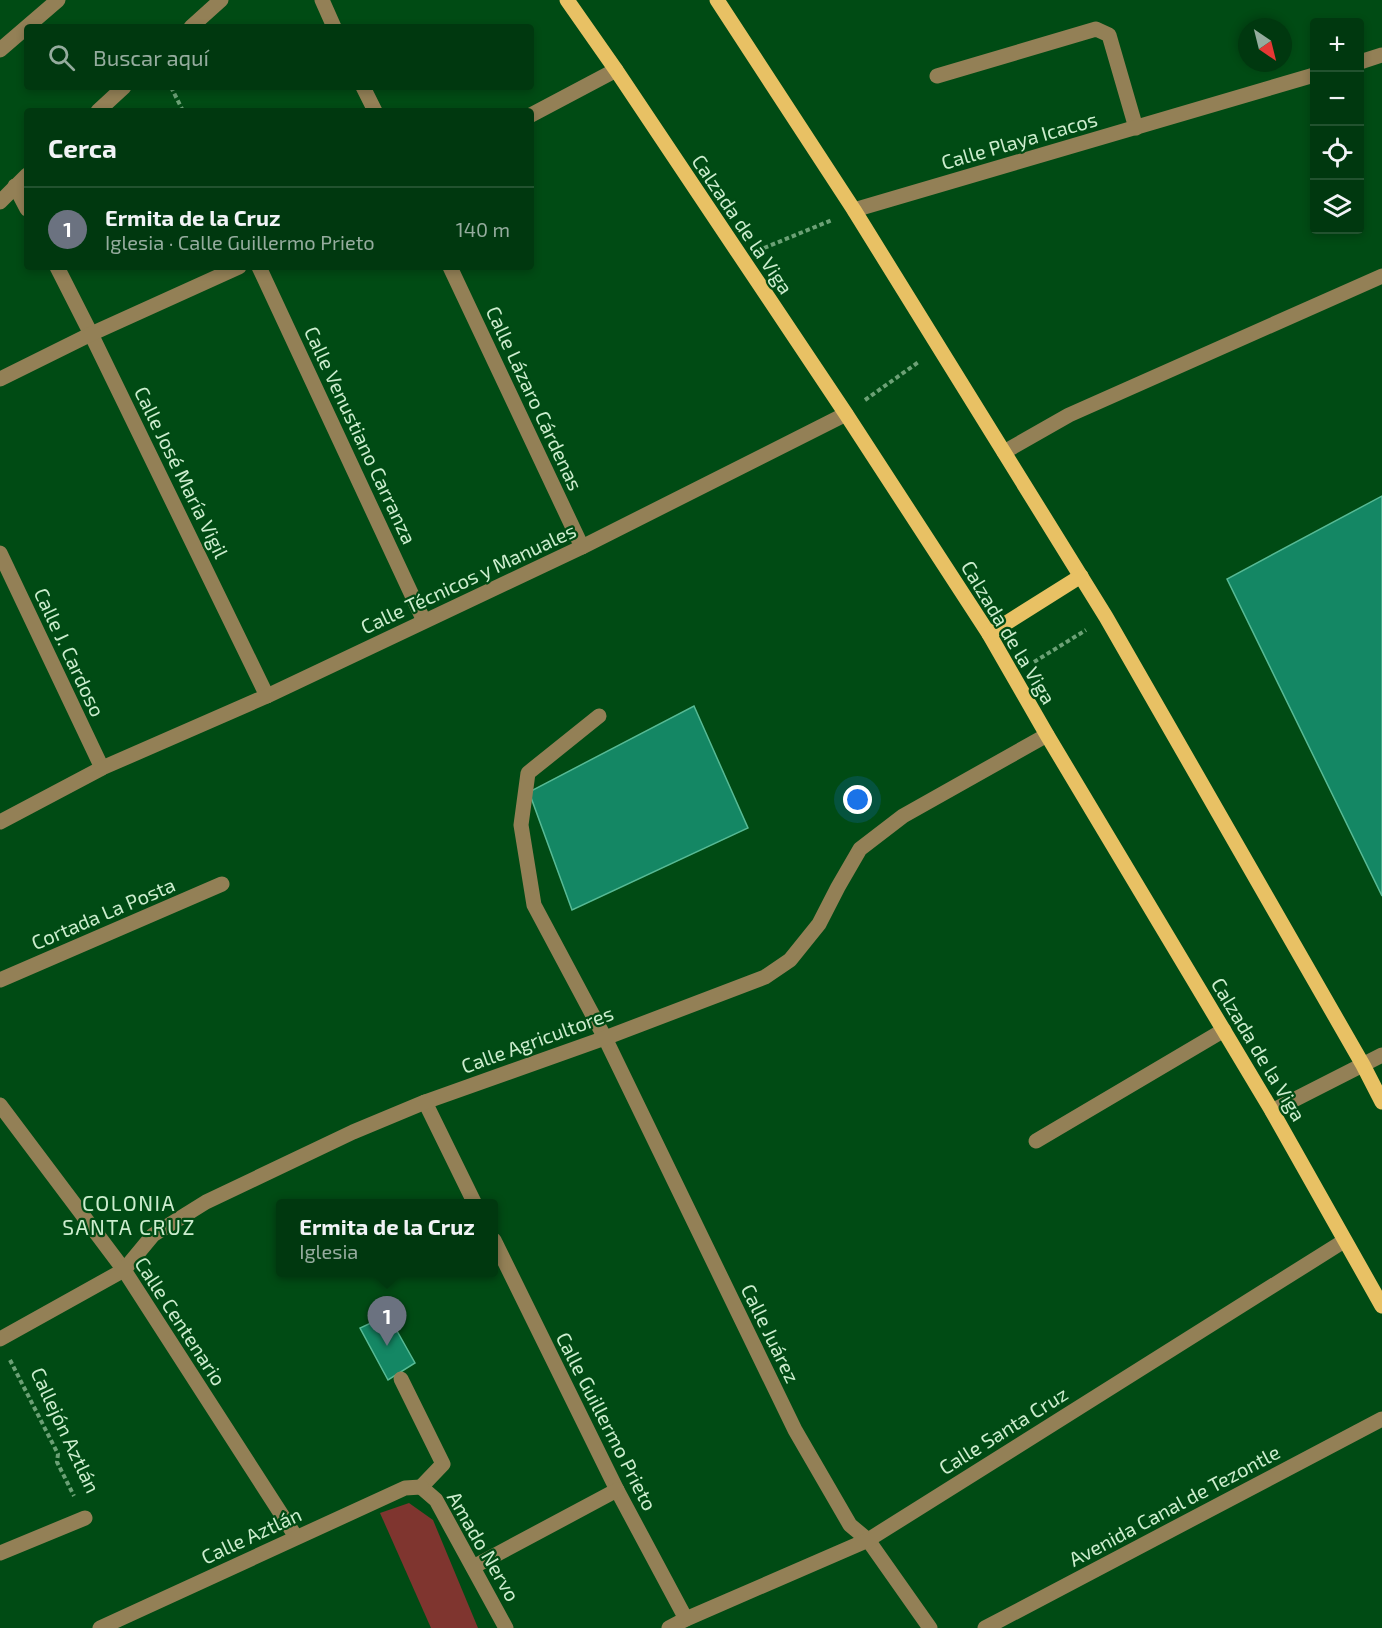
<!DOCTYPE html>
<html lang="es">
<head>
<meta charset="utf-8">
<style>
  body { margin:0; font-family:"Exo 2",sans-serif; background:#0e431d; color:#f1f3f6 }
  .controls { position:absolute; right:18px; top:18px; display:grid; overflow:hidden; border-radius:6px; box-shadow:0 3px 9px #0003 }
  .controls button { width:54px; height:54px; display:grid; place-items:center; padding:0; border:0; border-bottom:2px solid #22522f; background:#00380f; color:#f1f3f6; font:30px sans-serif }
  .compass { position:absolute; left:1238px; top:18px; width:54px; height:54px; border-radius:50%; background:#00380f; box-shadow:0 3px 9px #0003; rotate:145deg }
  .you { position:absolute; left:858px; top:800px; width:21px; height:21px; margin:-15px; border:4px solid #fff; border-radius:50%; background:#1a73e8; box-shadow:0 0 0 9px #1a73e833 }
  .badge { display:grid; place-items:center; width:39px; height:39px; border-radius:50%; background:#f28af3; color:#fff; font-size:20px; font-weight:700 }
  .pin { position:absolute; translate:-50% -50px; filter:drop-shadow(0 2px 3px #0008) }
  .pin::after { content:''; position:absolute; top:32px; width:21px; height:18px; background:inherit; clip-path:polygon(0 0,100% 0,50% 100%) }
  .popup { position:absolute; left:276px; top:1199px; width:222px; height:78px; box-sizing:border-box; display:grid; place-content:center; border-radius:6px; background:#00380f; filter:drop-shadow(0 2px 4px #0005); font-size:20px; white-space:nowrap; color:#95ac9e }
  .popup b { font-size:22px; color:#f1f3f6 }
  .popup::after { content:''; position:absolute; left:50%; top:100%; margin-left:-12px; border:12px solid transparent; border-top-color:#00380f }
  .list { margin:0; padding:0; list-style:none }
  h2 { display:flex; justify-content:space-between; align-items:center; height:78px; margin:0; padding:0 24px; font-size:26px }
  h2 small { font-size:20px; font-weight:400; color:#95ac9e }
  .list li { display:grid; grid-template-columns:39px 1fr auto; gap:18px; align-items:center; box-sizing:border-box; height:84px; padding:0 24px; border-top:2px solid #22522f }
  .list b { display:block; font-size:22px; white-space:nowrap }
  .list p { margin:0; font-size:20px; white-space:nowrap; color:#95ac9e }
  .list em { font-size:20px; font-style:normal; color:#95ac9e }
  .icon { flex:none; width:33px; height:33px; fill:none; stroke:currentColor; stroke-width:2; stroke-linecap:round; stroke-linejoin:round }
  .map { position:relative; flex:none; width:1382px; height:1628px; overflow:hidden }
  .search { position:absolute; background:#00380f; box-shadow:0 3px 9px #0003; left:24px; top:24px; width:510px; height:66px; display:flex; align-items:center; gap:15px; box-sizing:border-box; padding:0 21px; border-radius:6px; color:#95ac9e; font-size:22px }
  .panel { position:absolute; background:#00380f; box-shadow:0 3px 9px #0003; left:24px; top:108px; width:510px; height:162px; border-radius:6px }
  .map>svg:first-child { display:block }
  .green { fill:#7f352f }
  .building { fill:#148764; stroke:#57ba95; stroke-width:1.5 }
  .lines { fill:none; stroke-linecap:round; stroke-linejoin:round }
  .path { stroke:#6ca176; stroke-width:4; stroke-dasharray:4.5 3; stroke-linecap:butt }
  .minor { stroke:#938056; stroke-width:15 }
  .major { stroke:#e8c164; stroke-width:15 }
  .labels { text-anchor:middle; dominant-baseline:central; stroke-width:4.5; stroke-linejoin:round; paint-order:stroke }
  .street-label { font-size:20px; fill:#ccedce; stroke:#004b14 }
  .neighbourhood-label { font-size:21px; letter-spacing:1.5px; fill:#ccedce; stroke:#004b14 }
</style>
</head>
<body>
<div class="map">
<svg width="1382" height="1628" viewBox="0 0 1382 1628">
  <rect width="100%" height="100%" fill="#004b14"/>
  <!-- green -->
  <polygon class="green" points="409,1503 433,1520 478,1628 431,1628 380,1513"/>
  <!-- building -->
  <g class="building">
    <polygon points="1382,496 1382,896 1227,579"/>
    <polygon points="694,706 748,828 572,910 529,792"/>
    <polygon points="388,1315 415,1363 388,1380 360,1328"/>
  </g>
  <g class="lines">
    <!-- path -->
    <g class="path">
      <polyline points="171,87 183,111"/>
      <polyline points="764,248 832,220"/>
      <polyline points="865,400 920,361"/>
      <polyline points="1034,662 1086,630"/>
      <polyline points="10,1360 58,1454 57,1462 74,1496"/>
    </g>
    <!-- minor -->
    <g class="minor">
      <polyline points="322,0 334,27"/>
      <polyline points="191,27 221,0"/>
      <polyline points="0,50 58,0"/>
      <polyline points="1360,62 1382,55"/>
      <polyline points="937,76 1096,29 1109,35 1136,128"/>
      <polyline points="363,87 375,111"/>
      <polyline points="98,111 124,87"/>
      <polyline points="531,115 616,70"/>
      <polyline points="15,186 27,209"/>
      <polyline points="0,202 27,175"/>
      <polyline points="854,210 1314,75"/>
      <polyline points="57,267 91,334 267,696"/>
      <polyline points="259,267 424,621"/>
      <polyline points="450,267 582,547"/>
      <polyline points="0,379 91,334 239,267"/>
      <polyline points="1004,452 1069,415 1382,276"/>
      <polyline points="0,553 102,768"/>
      <polyline points="599,716 528,773 521,825 534,905 605,1038 795,1430 850,1525 868,1540 930,1628"/>
      <polyline points="0,822 102,768 267,696 582,547 846,414"/>
      <polyline points="0,980 222,884"/>
      <polyline points="425,1102 475,1204"/>
      <polyline points="0,1105 124,1270 296,1537"/>
      <polyline points="1272,1111 1382,1055"/>
      <polyline points="1036,1141 1224,1030"/>
      <polyline points="494,1240 617,1490 686,1619"/>
      <polyline points="0,1339 124,1270 153,1235 206,1202 353,1132 425,1102 605,1038 765,977 790,960 819,924 838,887 860,849 903,816 1047,735"/>
      <polyline points="401,1379 443,1464 421,1487"/>
      <polyline points="421,1487 436,1500 506,1628"/>
      <polyline points="0,1553 85,1518"/>
      <polyline points="473,1567 617,1490"/>
      <polyline points="100,1628 405,1488 421,1487"/>
      <polyline points="669,1628 686,1619 868,1540 1344,1241"/>
      <polyline points="985,1628 1382,1419"/>
    </g>
    <!-- major -->
    <g class="major">
      <polyline points="567,0 616,70 846,414 989,634 1047,735 1272,1111 1382,1306"/>
      <polyline points="717,0 854,210 1106,617 1363,1065 1382,1102"/>
      <polyline points="989,634 1081,576"/>
    </g>
  </g>
  <g class="labels">
    <!-- street labels -->
    <g class="street-label">
      <text transform="translate(1019 140) rotate(-16)">Calle Playa Icacos</text>
      <text transform="translate(743 224) rotate(56)">Calzada de la Viga</text>
      <text transform="translate(535 398) rotate(65)">Calle Lázaro Cárdenas</text>
      <text transform="translate(361 435) rotate(65)">Calle Venustiano Carranza</text>
      <text transform="translate(182 472) rotate(64)">Calle José María Vigil</text>
      <text transform="translate(468 578) rotate(-25)">Calle Técnicos y Manuales</text>
      <text transform="translate(1009 632) rotate(59)">Calzada de la Viga</text>
      <text transform="translate(70 652) rotate(65)">Calle J. Cardoso</text>
      <text transform="translate(103 913) rotate(-23)">Cortada La Posta</text>
      <text transform="translate(537 1039) rotate(-20)">Calle Agricultores</text>
      <text transform="translate(1259 1049) rotate(59)">Calzada de la Viga</text>
      <text transform="translate(181 1321) rotate(57)">Calle Centenario</text>
      <text transform="translate(771 1333) rotate(64)">Calle Juárez</text>
      <text transform="translate(607 1421) rotate(63)">Calle Guillermo Prieto</text>
      <text transform="translate(66 1430) rotate(65)">Callejón Aztlán</text>
      <text transform="translate(1003 1430) rotate(-32)">Calle Santa Cruz</text>
      <text transform="translate(1174 1505) rotate(-28)">Avenida Canal de Tezontle</text>
      <text transform="translate(251 1535) rotate(-25)">Calle Aztlán</text>
      <text transform="translate(484 1546) rotate(60)">Amado Nervo</text>
    </g>
    <!-- neighbourhood labels -->
    <g class="neighbourhood-label">
      <text x="129" y="1202">COLONIA<tspan x="129" dy="24">SANTA CRUZ</tspan></text>
    </g>
  </g>
</svg>
<div class="controls">
<button>+</button>
<button>−</button>
<button><svg class="icon" aria-label="locate" viewBox="0 0 24 24"><circle cx="12" cy="12" r="6"/><path d="M12 2v4M12 18v4M2 12h4M18 12h4"/></svg></button>
<button><svg class="icon" aria-label="layers" viewBox="0 0 24 24"><path d="M12 4l9 5-9 5-9-5zM3 14l9 5 9-5"/></svg></button>
</div>
<svg class="compass" viewBox="-18 -18 36 36"><path d="M0-13l5 13h-10z" fill="#e53935"/><path d="M0 13l5-13h-10z" fill="#95ac9e"/></svg>
<div class="you"></div>
<div class="pin badge" style="left:387px;top:1346px;background:#6b7280">1</div>
<div class="popup"><b>Ermita de la Cruz</b>Iglesia</div>
<div class="search"><svg class="icon" aria-label="search" viewBox="0 0 24 24"><circle cx="10" cy="10" r="6"/><path d="M15 15l6 6"/></svg>Buscar aquí</div>
<section class="panel">
<h2>Cerca<small></small></h2>
<ul class="list">
<li><span class="badge" style="background:#6b7280">1</span><div><b>Ermita de la Cruz</b><p>Iglesia · Calle Guillermo Prieto</p></div><em>140 m</em></li>
</ul>
</section>
</div>
</body>
</html>
